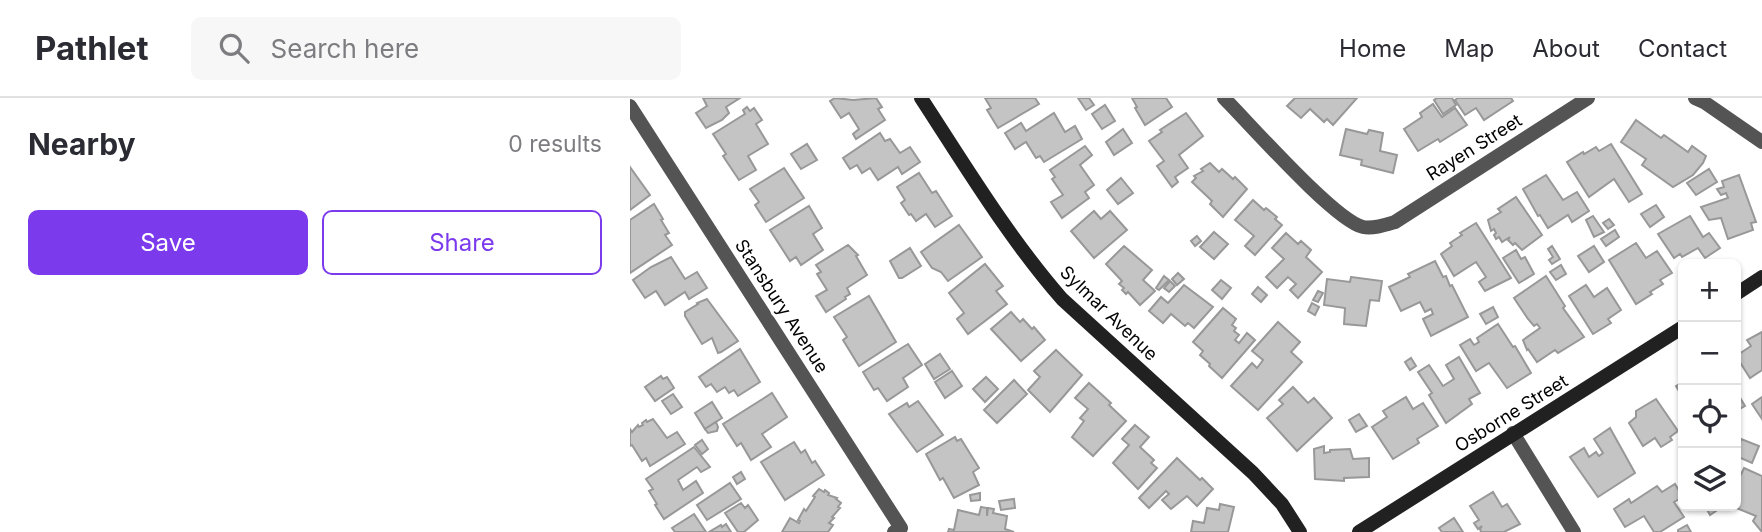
<!DOCTYPE html>
<html lang="en">
<head>
<meta charset="utf-8">
<style>
  body { margin:0; font-family:Inter,sans-serif; background:#f7f7f7; color:#2b2b33 }
  .controls { position:absolute; right:21px; bottom:21px; display:grid; overflow:hidden; border-radius:10px; box-shadow:0 2px 5px #0004 }
  .controls button { width:63px; height:63px; display:grid; place-items:center; padding:0; border:0; border-bottom:2px solid #e1e1e2; background:#fff; color:#2b2b33; font:35px sans-serif }
  .list { margin:0; padding:0; list-style:none }
  h2 { display:flex; justify-content:space-between; align-items:center; height:91px; margin:0; padding:0 28px; font-size:30px }
  h2 small { font-size:23px; font-weight:400; color:#7c7c81 }
  .actions { display:flex; gap:14px; padding:21px 28px }
  .actions a { flex:1; padding:16px 0; border:2px solid #7c3aed; border-radius:10px; text-align:center; font-size:24px; color:#7c3aed }
  .actions .main { background:#7c3aed; color:#fff }
  .icon { flex:none; width:38px; height:38px; fill:none; stroke:currentColor; stroke-width:2; stroke-linecap:round; stroke-linejoin:round }
  .map { position:relative; flex:none; width:1132px; height:434px; overflow:hidden }
  header { display:flex; align-items:center; gap:42px; box-sizing:border-box; height:98px; padding:0 35px; background:#fff; border-bottom:2px solid #e1e1e2 }
  header strong { font-size:33px }
  nav { display:flex; gap:38px; margin-inline-start:auto; font-size:24px }
  .search { width:490px; height:63px; background:#f7f7f7; display:flex; align-items:center; gap:18px; box-sizing:border-box; padding:0 24px; border-radius:10px; color:#7c7c81; font-size:26px }
  main { display:flex }
  aside { flex:1; background:#fff }
  .map>svg:first-child { display:block }
  .building { fill:#c4c4c4; stroke:#989898; stroke-width:2 }
  .lines { fill:none; stroke-linecap:round; stroke-linejoin:round }
  .street { stroke:#545454; stroke-width:14 }
  .secondary { stroke:#212121; stroke-width:14 }
  .labels { text-anchor:middle; dominant-baseline:central; stroke-width:6; stroke-linejoin:round; paint-order:stroke }
  .street-label { font-size:18px; fill:#000; stroke:#fff }
</style>
</head>
<body>
<header>
<strong>Pathlet</strong>
<div class="search"><svg class="icon" aria-label="search" viewBox="0 0 24 24"><circle cx="10" cy="10" r="6"/><path d="M15 15l6 6"/></svg>Search here</div>
<nav><a>Home</a><a>Map</a><a>About</a><a>Contact</a></nav>
</header>
<main>
<aside>
<h2>Nearby<small>0 results</small></h2>
<ul class="list">
</ul>
<div class="actions"><a class="main">Save</a><a>Share</a></div>
</aside>
<div class="map">
<svg width="1132" height="434" viewBox="0 0 1132 434">
  <rect width="100%" height="100%" fill="#fff"/>
  <!-- building -->
  <g class="building">
    <polygon points="73,0 110,0 96,9 99,15 92,22 76,30 66,15 77,8"/>
    <polygon points="205,0 223,2 246,0 252,9 248,11 255,22 226,41 223,36 229,31 219,15 211,20 200,3"/>
    <polygon points="355,0 405,0 409,6 368,30 357,12 361,10"/>
    <polygon points="448,0 459,0 464,7 456,12"/>
    <polygon points="502,0 536,0 542,9 515,27 505,10 507,9"/>
    <polygon points="665,0 727,0 703,27 697,21 694,24 680,11 671,20 657,8"/>
    <polygon points="807,0 822,0 826,7 813,16 804,2"/>
    <polygon points="828,0 881,0 883,3 854,22 846,10 835,17 825,2"/>
    <polygon points="803,6 812,19 825,10 837,27 810,44 808,41 788,53 774,31 792,19 790,15"/>
    <polygon points="475,7 485,23 472,31 462,16"/>
    <polygon points="117,9 120,13 124,10 132,22 126,26 138,46 118,58 126,72 109,82 93,58 96,56 83,36 115,16 113,12"/>
    <polygon points="424,15 435,34 445,28 452,41 414,64 410,58 406,60 396,44 385,51 375,35 391,25 396,33"/>
    <polygon points="556,15 573,38 549,57 558,70 545,79 548,84 542,89 527,68 534,63 519,43 532,34 530,32"/>
    <polygon points="1006,22 1031,40 1034,37 1058,54 1062,48 1076,58 1073,65 1063,77 1043,89 1012,67 1016,61 991,44"/>
    <polygon points="493,31 502,45 484,57 476,44"/>
    <polygon points="716,31 737,36 739,32 753,35 750,53 767,57 763,75 731,67 732,62 710,57"/>
    <polygon points="250,35 255,43 260,41 270,55 280,49 290,64 272,76 268,69 248,82 240,70 232,75 227,67 220,71 213,60"/>
    <polygon points="177,46 187,62 171,71 161,56"/>
    <polygon points="981,46 1012,96 999,104 984,81 959,99 937,64 953,54 954,56 966,49 969,53"/>
    <polygon points="455,48 462,57 450,67 464,87 455,94 459,100 432,120 421,104 433,97 422,81 425,79 420,72"/>
    <polygon points="580,65 589,74 592,71 603,81 605,79 617,91 593,119 580,106 582,103 562,84 566,80 564,78 573,73 571,71"/>
    <polygon points="0,69 20,97 0,112"/>
    <polygon points="154,70 174,100 136,124 125,107 129,104 120,91"/>
    <polygon points="1079,71 1087,84 1066,97 1057,85"/>
    <polygon points="289,75 302,95 306,93 322,118 305,129 296,116 286,123 281,116 279,117 271,105 275,102 267,89"/>
    <polygon points="916,77 933,102 947,94 959,113 942,124 938,117 918,130 910,117 908,118 893,91"/>
    <polygon points="1109,77 1126,124 1121,125 1123,132 1098,141 1091,120 1079,122 1071,109 1098,100 1096,95 1091,97 1087,91 1094,89 1092,83"/>
    <polygon points="491,80 503,95 488,106 477,92"/>
    <polygon points="886,99 912,137 892,152 885,145 883,147 878,142 880,139 872,144 869,139 866,141 864,137 866,135 864,131 861,133 858,122 871,114 868,111"/>
    <polygon points="623,102 634,112 636,110 647,119 645,121 652,127 625,157 615,148 624,138 605,122"/>
    <polygon points="24,106 33,121 31,122 39,135 35,137 42,147 0,175 0,122"/>
    <polygon points="1026,107 1034,119 1020,129 1011,116"/>
    <polygon points="179,108 192,130 183,136 193,152 171,167 166,159 160,163 140,132"/>
    <polygon points="464,113 471,121 480,113 497,132 464,160 441,133"/>
    <polygon points="963,118 974,134 964,139 956,122"/>
    <polygon points="1060,118 1073,139 1079,135 1090,150 1075,160 1068,150 1052,159 1050,156 1044,160 1028,136"/>
    <polygon points="979,121 984,127 978,131 973,125"/>
    <polygon points="846,125 881,180 855,193 849,184 856,179 846,164 824,178 811,156 822,148 820,145 832,137 830,135"/>
    <polygon points="329,127 352,159 318,183 311,174 302,170 291,154"/>
    <polygon points="985,132 989,139 976,148 971,141"/>
    <polygon points="584,134 598,146 584,161 570,149"/>
    <polygon points="656,135 668,146 671,143 681,152 676,159 692,174 668,200 660,192 666,186 658,179 647,190 636,179 654,161 642,150"/>
    <polygon points="567,138 571,143 565,148 561,143"/>
    <polygon points="1006,145 1016,160 1027,153 1042,175 1030,182 1033,186 1020,194 1022,196 1006,206 979,162"/>
    <polygon points="218,147 228,157 226,158 237,177 217,190 220,196 215,199 216,201 196,214 186,198 197,192 187,176 191,174 186,167"/>
    <polygon points="494,148 522,172 513,182 525,193 510,207 498,194 496,196 492,192 494,190 489,186 492,183 476,166"/>
    <polygon points="922,148 930,161 922,166 919,162 923,159 918,151"/>
    <polygon points="964,148 974,164 959,174 948,158"/>
    <polygon points="280,150 291,168 272,180 269,180 260,163"/>
    <polygon points="886,152 891,161 895,159 904,176 889,185 873,160"/>
    <polygon points="41,159 55,181 67,174 77,190 59,201 55,194 35,207 26,193 15,200 3,182 21,169"/>
    <polygon points="805,163 813,179 816,178 820,188 822,187 838,219 801,238 793,221 803,216 801,211 795,214 790,204 771,213 759,189 780,179 778,176"/>
    <polygon points="355,166 373,188 366,193 377,206 338,236 327,221 334,215 319,195"/>
    <polygon points="931,167 936,176 926,182 920,174"/>
    <polygon points="548,175 554,181 547,187 542,181"/>
    <polygon points="534,178 539,182 529,192 526,190"/>
    <polygon points="916,178 935,208 933,210 954,239 928,255 925,252 907,264 898,251 897,252 893,242 910,230 907,226 904,228 898,221 884,200"/>
    <polygon points="721,179 752,183 749,203 740,202 736,228 714,226 715,210 694,207 697,181 720,184"/>
    <polygon points="591,182 601,190 592,201 582,192"/>
    <polygon points="540,183 545,188 539,194 534,190"/>
    <polygon points="554,187 583,209 564,230 558,225 555,228 541,216 533,225 519,213 531,199 538,205"/>
    <polygon points="956,187 964,199 977,190 991,212 978,221 981,225 963,236 939,198"/>
    <polygon points="628,189 637,197 631,204 622,196"/>
    <polygon points="688,193 693,195 688,204 683,202"/>
    <polygon points="239,198 266,244 229,268 213,242 217,239 204,219"/>
    <polygon points="77,201 108,243 91,254 88,255 82,240 72,246 55,218 55,214 68,206 67,205"/>
    <polygon points="682,205 689,209 685,217 678,213"/>
    <polygon points="863,209 868,219 856,226 850,216"/>
    <polygon points="593,210 606,221 602,227 606,230 604,233 609,237 605,242 609,245 617,235 625,242 592,280 579,268 580,266 570,257 573,253 563,244"/>
    <polygon points="381,214 390,224 393,221 402,231 404,229 415,242 391,263 361,231"/>
    <polygon points="648,224 670,244 661,254 672,264 628,312 601,288 622,265 627,270 633,262 622,253"/>
    <polygon points="868,226 883,249 885,248 901,275 877,290 859,265 846,273 830,247 840,241 844,247 849,244 847,240"/>
    <polygon points="1132,234 1132,272 1120,280 1106,258 1121,248 1117,242"/>
    <polygon points="278,246 292,267 273,280 278,289 257,303 248,290 244,292 233,274"/>
    <polygon points="110,251 130,284 108,298 104,292 99,295 95,289 87,294 81,286 76,289 69,279"/>
    <polygon points="426,252 452,277 420,314 398,292 410,279 404,273"/>
    <polygon points="310,256 320,271 304,281 295,266"/>
    <polygon points="829,259 850,295 839,301 842,306 816,325 799,297 802,295 788,274 799,267 813,288 824,281 816,267"/>
    <polygon points="781,260 786,268 780,272 775,264"/>
    <polygon points="322,273 332,288 315,300 305,284"/>
    <polygon points="31,278 33,281 37,279 44,290 25,303 15,289"/>
    <polygon points="356,279 368,291 355,304 343,291"/>
    <polygon points="384,282 397,296 367,325 354,312"/>
    <polygon points="1053,284 1053,300 1046,288"/>
    <polygon points="459,285 481,305 479,307 496,323 463,358 442,339 454,323 450,320 458,311 445,300"/>
    <polygon points="663,289 678,305 684,300 702,320 667,353 637,320 653,306 649,302"/>
    <polygon points="1106,293 1115,308 1106,313"/>
    <polygon points="142,295 157,319 132,336 141,349 121,362 111,345 107,348 93,326"/>
    <polygon points="43,296 52,309 41,316 32,303"/>
    <polygon points="776,299 783,311 793,305 808,328 787,341 789,345 763,361 742,329 757,319 753,313"/>
    <polygon points="1132,299 1132,321 1122,306"/>
    <polygon points="1026,301 1048,333 1040,339 1042,342 1031,349 1025,340 1013,348 999,325 1006,319 1006,313"/>
    <polygon points="288,303 313,337 287,354 259,316 277,305 279,309"/>
    <polygon points="82,304 92,320 75,331 65,315"/>
    <polygon points="729,316 737,328 726,334 719,322"/>
    <polygon points="23,321 37,340 47,334 55,346 20,368 16,360 12,363 2,347 0,348 0,331 2,334 8,327 9,329 13,327 12,325 16,322 17,324"/>
    <polygon points="86,324 88,329 87,333 78,335 75,331"/>
    <polygon points="505,327 519,339 510,349 524,362 521,365 527,370 508,391 483,365 499,347 492,341"/>
    <polygon points="980,330 1005,375 968,399 940,359 954,350 959,359 966,354 969,358 973,355 964,341"/>
    <polygon points="325,339 327,343 331,341 349,370 343,374 349,387 324,400 313,380 310,382 296,356"/>
    <polygon points="1111,341 1129,348 1122,365 1106,358"/>
    <polygon points="72,342 78,351 72,356 65,347"/>
    <polygon points="164,344 171,355 175,352 182,365 185,363 194,377 155,402 131,364"/>
    <polygon points="694,348 694,355 700,354 700,352 720,351 723,361 739,360 739,379 714,380 714,383 685,381 684,351"/>
    <polygon points="64,349 80,369 71,374 67,369 48,382 53,392 66,383 73,395 34,421 25,407 27,406 19,393 23,391 16,381"/>
    <polygon points="547,360 570,382 572,380 583,391 567,408 557,398 541,411 532,402 539,396 536,393 519,410 509,400"/>
    <polygon points="1114,370 1132,378 1132,434 1123,423 1126,418 1104,409 1106,387"/>
    <polygon points="111,374 115,381 107,386 103,379"/>
    <polygon points="100,385 111,401 77,422 67,407"/>
    <polygon points="1045,386 1053,399 1044,404 1054,419 1030,434 1024,434 1014,418 995,429 984,411 999,401 1001,405 1027,388 1032,394"/>
    <polygon points="189,391 194,394 195,392 199,395 198,397 207,400 206,401 211,405 208,409 210,410 202,419 204,420 199,425 203,427 198,434 152,434 160,420 169,425 170,423 168,422 174,411 176,413 185,399 183,398"/>
    <polygon points="863,394 872,409 877,406 890,426 874,434 851,434 850,431 852,428 848,431 844,425 849,422 840,408"/>
    <polygon points="350,395 350,402 341,403 340,397"/>
    <polygon points="384,401 385,410 371,412 369,403"/>
    <polygon points="111,405 115,410 118,407 128,422 114,434 108,434 95,415"/>
    <polygon points="590,406 604,409 598,434 561,434 563,423 574,425 577,410 589,412"/>
    <polygon points="1075,408 1083,408 1086,413 1080,417"/>
    <polygon points="351,409 357,410 357,418 358,410 364,411 363,415 377,418 375,431 384,434 318,434 319,431 324,432 328,412 349,417"/>
    <polygon points="64,416 76,434 45,434 42,430"/>
    <polygon points="824,420 833,434 812,434 809,430"/>
    <polygon points="96,426 101,434 79,434 91,427 92,429"/>
    <polygon points="1057,427 1061,434 1048,434 1048,432"/>
  </g>
  <g class="lines">
    <!-- street -->
    <g class="street">
      <path d="M594,0c25,25 111,123 139,129 10,2 22,-2 32,-5l193,-124"/>
      <polyline points="1065,0 1074,4 1132,44"/>
      <polyline points="0,8 271,430 264,434"/>
      <polyline points="883,335 944,434"/>
    </g>
    <!-- secondary -->
    <g class="secondary">
      <path d="M291,0c45,69 87,139 141,201l191,174 29,31 18,28"/>
      <polyline points="1106,196 1132,179"/>
      <polyline points="729,434 1053,229"/>
    </g>
  </g>
  <g class="labels">
    <!-- street labels -->
    <g class="street-label">
      <text transform="translate(844 49) rotate(-32)">Rayen Street</text>
      <text transform="translate(152 208) rotate(57)">Stansbury Avenue</text>
      <text transform="translate(479 215) rotate(44)">Sylmar Avenue</text>
      <text transform="translate(881 315) rotate(-32)">Osborne Street</text>
    </g>
  </g>
</svg>
<div class="controls">
<button>+</button>
<button>−</button>
<button><svg class="icon" aria-label="locate" viewBox="0 0 24 24"><circle cx="12" cy="12" r="6"/><path d="M12 2v4M12 18v4M2 12h4M18 12h4"/></svg></button>
<button><svg class="icon" aria-label="layers" viewBox="0 0 24 24"><path d="M12 4l9 5-9 5-9-5zM3 14l9 5 9-5"/></svg></button>
</div>
</div>
</main>
</body>
</html>
